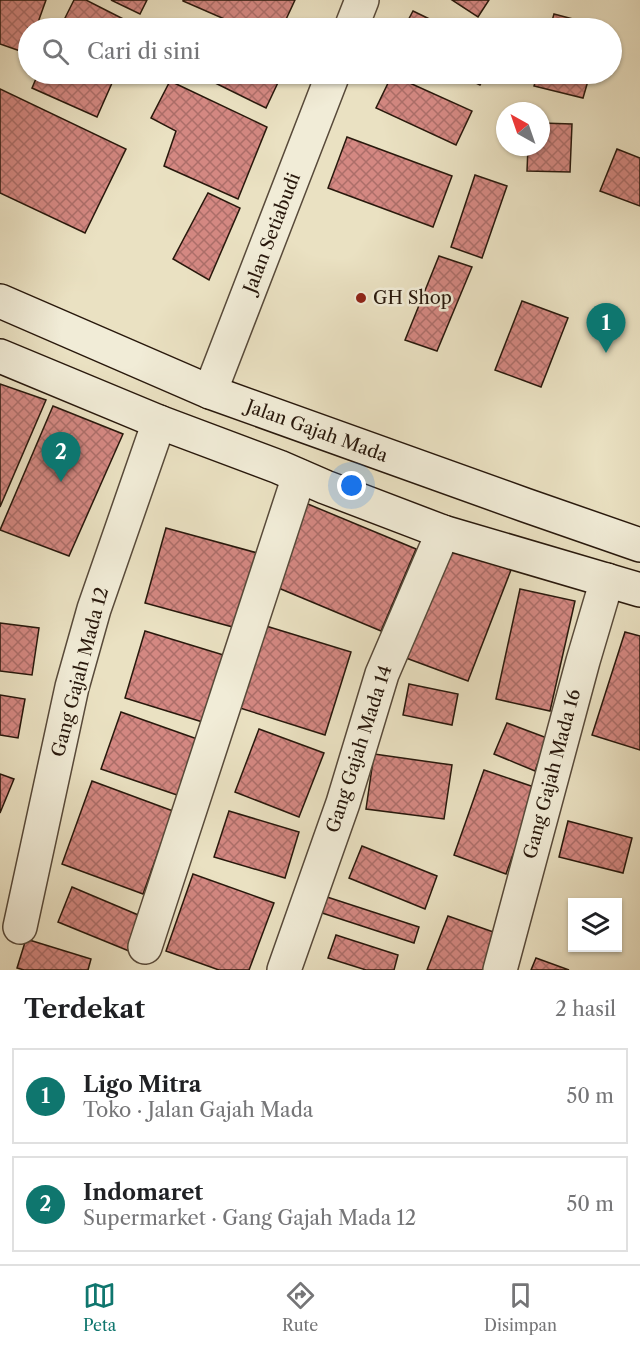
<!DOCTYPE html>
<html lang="id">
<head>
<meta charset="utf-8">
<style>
  body { margin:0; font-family:"Libre Caslon Text",serif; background:#f2f2f2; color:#202124 }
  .controls { position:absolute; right:18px; bottom:18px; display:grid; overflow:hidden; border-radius:0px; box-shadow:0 2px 4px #0004 }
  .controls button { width:54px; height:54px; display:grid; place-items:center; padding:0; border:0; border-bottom:2px solid #e0e0e0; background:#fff; color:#202124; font:30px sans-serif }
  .compass { position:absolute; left:496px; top:102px; width:54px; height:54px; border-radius:50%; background:#fff; box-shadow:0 2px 4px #0004; rotate:320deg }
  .you { position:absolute; left:352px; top:486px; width:21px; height:21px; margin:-15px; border:4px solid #fff; border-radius:50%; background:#1a73e8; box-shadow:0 0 0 9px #1a73e833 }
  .badge { display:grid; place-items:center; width:39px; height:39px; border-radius:50%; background:#0f766e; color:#fff; font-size:20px; font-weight:700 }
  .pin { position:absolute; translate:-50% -50px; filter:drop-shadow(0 2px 3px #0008) }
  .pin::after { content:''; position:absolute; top:32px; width:21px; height:18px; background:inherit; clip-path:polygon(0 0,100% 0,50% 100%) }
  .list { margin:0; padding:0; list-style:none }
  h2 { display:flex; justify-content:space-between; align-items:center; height:78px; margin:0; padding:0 24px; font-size:26px }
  h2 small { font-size:20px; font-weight:400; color:#757577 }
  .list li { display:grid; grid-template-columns:39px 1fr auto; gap:18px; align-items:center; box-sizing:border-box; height:96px; margin:0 12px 12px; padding:0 12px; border:2px solid #e0e0e0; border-radius:0px }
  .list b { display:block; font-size:22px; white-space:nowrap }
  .list p { margin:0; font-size:20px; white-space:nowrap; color:#757577 }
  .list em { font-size:20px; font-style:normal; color:#757577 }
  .icon { flex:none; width:33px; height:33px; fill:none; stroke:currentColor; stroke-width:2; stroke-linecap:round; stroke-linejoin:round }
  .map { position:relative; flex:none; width:640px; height:970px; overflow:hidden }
  .search { position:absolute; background:#fff; box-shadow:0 2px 4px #0004; left:18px; right:18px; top:18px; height:66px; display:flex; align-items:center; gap:15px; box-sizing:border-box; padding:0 21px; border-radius:33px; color:#757577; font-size:22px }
  .sheet { height:294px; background:#fff }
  nav { display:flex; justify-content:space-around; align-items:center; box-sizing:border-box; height:84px; border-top:2px solid #e0e0e0; background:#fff; font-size:16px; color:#757577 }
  nav a { display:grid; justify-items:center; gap:3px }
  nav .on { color:#0f766e }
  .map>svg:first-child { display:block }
  .building { fill:url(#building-cross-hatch); stroke:#28180c; stroke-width:1.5 }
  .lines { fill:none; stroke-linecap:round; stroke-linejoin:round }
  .street-casing { stroke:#584a3a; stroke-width:36 }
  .secondary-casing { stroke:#28180c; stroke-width:36 }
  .street { stroke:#f1ecd7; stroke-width:33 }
  .secondary { stroke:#f1ecd7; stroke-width:33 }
  .poi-dot { fill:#8f2418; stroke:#f1ecd7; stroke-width:2 }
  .labels { text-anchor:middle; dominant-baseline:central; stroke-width:5; stroke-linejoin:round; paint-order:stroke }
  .street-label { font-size:18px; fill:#28180c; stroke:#f1ecd7 }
  .poi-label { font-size:18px; fill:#28180c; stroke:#f1ecd7; text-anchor:start }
</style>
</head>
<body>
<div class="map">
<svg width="640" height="970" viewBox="0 0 640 970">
  <defs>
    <pattern id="building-cross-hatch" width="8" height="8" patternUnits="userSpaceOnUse" patternTransform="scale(1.5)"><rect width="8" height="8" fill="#d48882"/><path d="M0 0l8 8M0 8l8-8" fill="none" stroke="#ac6e69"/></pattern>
  </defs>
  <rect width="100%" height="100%" fill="#eae1c2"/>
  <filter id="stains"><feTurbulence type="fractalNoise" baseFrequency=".00333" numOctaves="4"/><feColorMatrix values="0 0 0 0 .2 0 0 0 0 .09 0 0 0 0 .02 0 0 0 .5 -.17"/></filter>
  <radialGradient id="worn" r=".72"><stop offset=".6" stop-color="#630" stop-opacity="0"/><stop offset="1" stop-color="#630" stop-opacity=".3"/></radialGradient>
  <!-- building -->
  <g class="building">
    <polygon points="0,0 46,0 36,28 28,28 28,48 26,53 0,44"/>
    <polygon points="74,0 86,0 141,28 60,28"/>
    <polygon points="111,0 147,0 140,14"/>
    <polygon points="183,0 295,0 282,28 245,28 183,1"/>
    <polygon points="452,0 489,0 478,17"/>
    <polygon points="413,11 448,28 404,28"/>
    <polygon points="554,14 603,27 602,28 550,28"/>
    <polygon points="186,23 199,28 183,28"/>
    <polygon points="38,74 116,74 97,117 32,88"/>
    <polygon points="197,74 282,74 266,108"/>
    <polygon points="457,74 486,74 480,85"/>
    <polygon points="538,74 590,74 583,98 534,86"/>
    <polygon points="392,75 472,111 456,145 376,108"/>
    <polygon points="170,81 267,127 238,199 164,166 176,131 151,118"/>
    <polygon points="0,89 126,149 85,233 0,193"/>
    <polygon points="541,123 572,124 570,172 527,171 528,147 541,147"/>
    <polygon points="347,137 452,176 433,227 328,188"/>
    <polygon points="617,149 640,158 640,206 600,191"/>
    <polygon points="475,175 507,186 482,258 451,247"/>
    <polygon points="208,193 240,208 209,280 173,259"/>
    <polygon points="439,256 472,267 437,351 405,340"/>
    <polygon points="522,301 568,318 541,387 495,370"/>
    <polygon points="0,384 46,400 0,507"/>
    <polygon points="53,406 123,434 69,556 0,530"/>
    <polygon points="303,502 416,549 381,631 269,584"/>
    <polygon points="166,528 261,554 240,629 145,603"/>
    <polygon points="449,547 511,570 468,681 406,658"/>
    <polygon points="520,589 575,601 550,711 496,699"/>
    <polygon points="0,623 39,628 32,675 0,671"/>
    <polygon points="266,626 351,652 325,735 240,708"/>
    <polygon points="145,631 230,657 209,724 125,698"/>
    <polygon points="625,632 640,636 640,750 592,735"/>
    <polygon points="409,684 458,694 452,725 403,715"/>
    <polygon points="0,695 25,699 18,738 0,735"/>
    <polygon points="121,712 200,740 180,796 101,769"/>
    <polygon points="507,723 547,738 535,771 494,754"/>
    <polygon points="259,729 324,753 299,817 235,792"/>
    <polygon points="374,754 452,765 444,819 366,809"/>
    <polygon points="484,770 537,788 506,874 454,855"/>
    <polygon points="0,774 14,779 0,813"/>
    <polygon points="92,781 173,811 143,894 62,864"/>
    <polygon points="229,811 299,832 285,878 214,857"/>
    <polygon points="568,821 632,838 623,873 559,857"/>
    <polygon points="362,846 437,876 425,909 349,878"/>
    <polygon points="193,874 274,903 249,970 219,970 166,951"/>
    <polygon points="72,887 143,917 129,951 58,922"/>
    <polygon points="324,896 419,927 414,943 319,912"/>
    <polygon points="448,916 499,934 486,970 427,970"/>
    <polygon points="336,935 398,955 394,970 366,970 328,958"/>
    <polygon points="26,939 91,959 88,970 24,970 17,968"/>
    <polygon points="536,958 569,970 531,970"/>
  </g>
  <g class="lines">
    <defs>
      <g id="street">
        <polyline points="351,28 362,0"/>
        <polyline points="210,392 333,74"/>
        <polyline points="20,927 72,687 94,609 159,422"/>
        <polyline points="145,947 299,476"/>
        <polyline points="284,970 343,803 382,674 443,532"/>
        <polyline points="500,970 583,661 607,580"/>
      </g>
      <g id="secondary">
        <polyline points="0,301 210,392 525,505 640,545"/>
        <polyline points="0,356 159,422 279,467 325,487 443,532 640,590"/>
      </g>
    </defs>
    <!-- street casing -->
    <use href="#street" class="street-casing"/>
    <!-- secondary casing -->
    <use href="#secondary" class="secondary-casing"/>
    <!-- street -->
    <use href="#street" class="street"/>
    <!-- secondary -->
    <use href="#secondary" class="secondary"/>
  </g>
  <!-- markers -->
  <circle class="poi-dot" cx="361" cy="298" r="6"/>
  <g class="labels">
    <!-- street labels -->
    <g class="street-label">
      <text transform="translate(272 233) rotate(-69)">Jalan Setiabudi</text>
      <text transform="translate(317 431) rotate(20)">Jalan Gajah Mada</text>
      <text transform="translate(80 672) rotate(-75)">Gang Gajah Mada 12</text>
      <text transform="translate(359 749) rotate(-72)">Gang Gajah Mada 14</text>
      <text transform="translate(552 774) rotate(-75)">Gang Gajah Mada 16</text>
    </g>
    <!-- poi labels -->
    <g class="poi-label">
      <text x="373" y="298">GH Shop</text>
    </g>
  </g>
  <rect width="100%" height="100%" filter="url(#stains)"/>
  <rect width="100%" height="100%" fill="url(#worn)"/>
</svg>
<div class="controls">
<button><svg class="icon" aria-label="layers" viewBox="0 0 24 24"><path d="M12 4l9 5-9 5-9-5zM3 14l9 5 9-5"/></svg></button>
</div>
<svg class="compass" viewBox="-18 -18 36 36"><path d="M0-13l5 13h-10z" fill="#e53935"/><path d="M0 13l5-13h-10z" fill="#757577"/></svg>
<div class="you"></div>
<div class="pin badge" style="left:606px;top:353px">1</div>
<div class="pin badge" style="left:61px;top:482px">2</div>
<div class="search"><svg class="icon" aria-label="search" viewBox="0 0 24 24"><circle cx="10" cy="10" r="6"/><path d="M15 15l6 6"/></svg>Cari di sini</div>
</div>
<section class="sheet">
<h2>Terdekat<small>2 hasil</small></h2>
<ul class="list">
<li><span class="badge">1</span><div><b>Ligo Mitra</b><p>Toko · Jalan Gajah Mada</p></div><em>50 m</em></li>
<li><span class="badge">2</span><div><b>Indomaret</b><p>Supermarket · Gang Gajah Mada 12</p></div><em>50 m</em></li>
</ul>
</section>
<nav>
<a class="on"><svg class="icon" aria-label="map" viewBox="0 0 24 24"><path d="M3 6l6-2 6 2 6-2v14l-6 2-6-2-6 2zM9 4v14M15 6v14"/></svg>Peta</a>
<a><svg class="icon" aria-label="directions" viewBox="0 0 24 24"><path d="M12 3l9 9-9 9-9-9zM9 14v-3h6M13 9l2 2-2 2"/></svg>Rute</a>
<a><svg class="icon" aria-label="saved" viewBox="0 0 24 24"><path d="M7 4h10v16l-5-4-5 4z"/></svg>Disimpan</a>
</nav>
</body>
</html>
